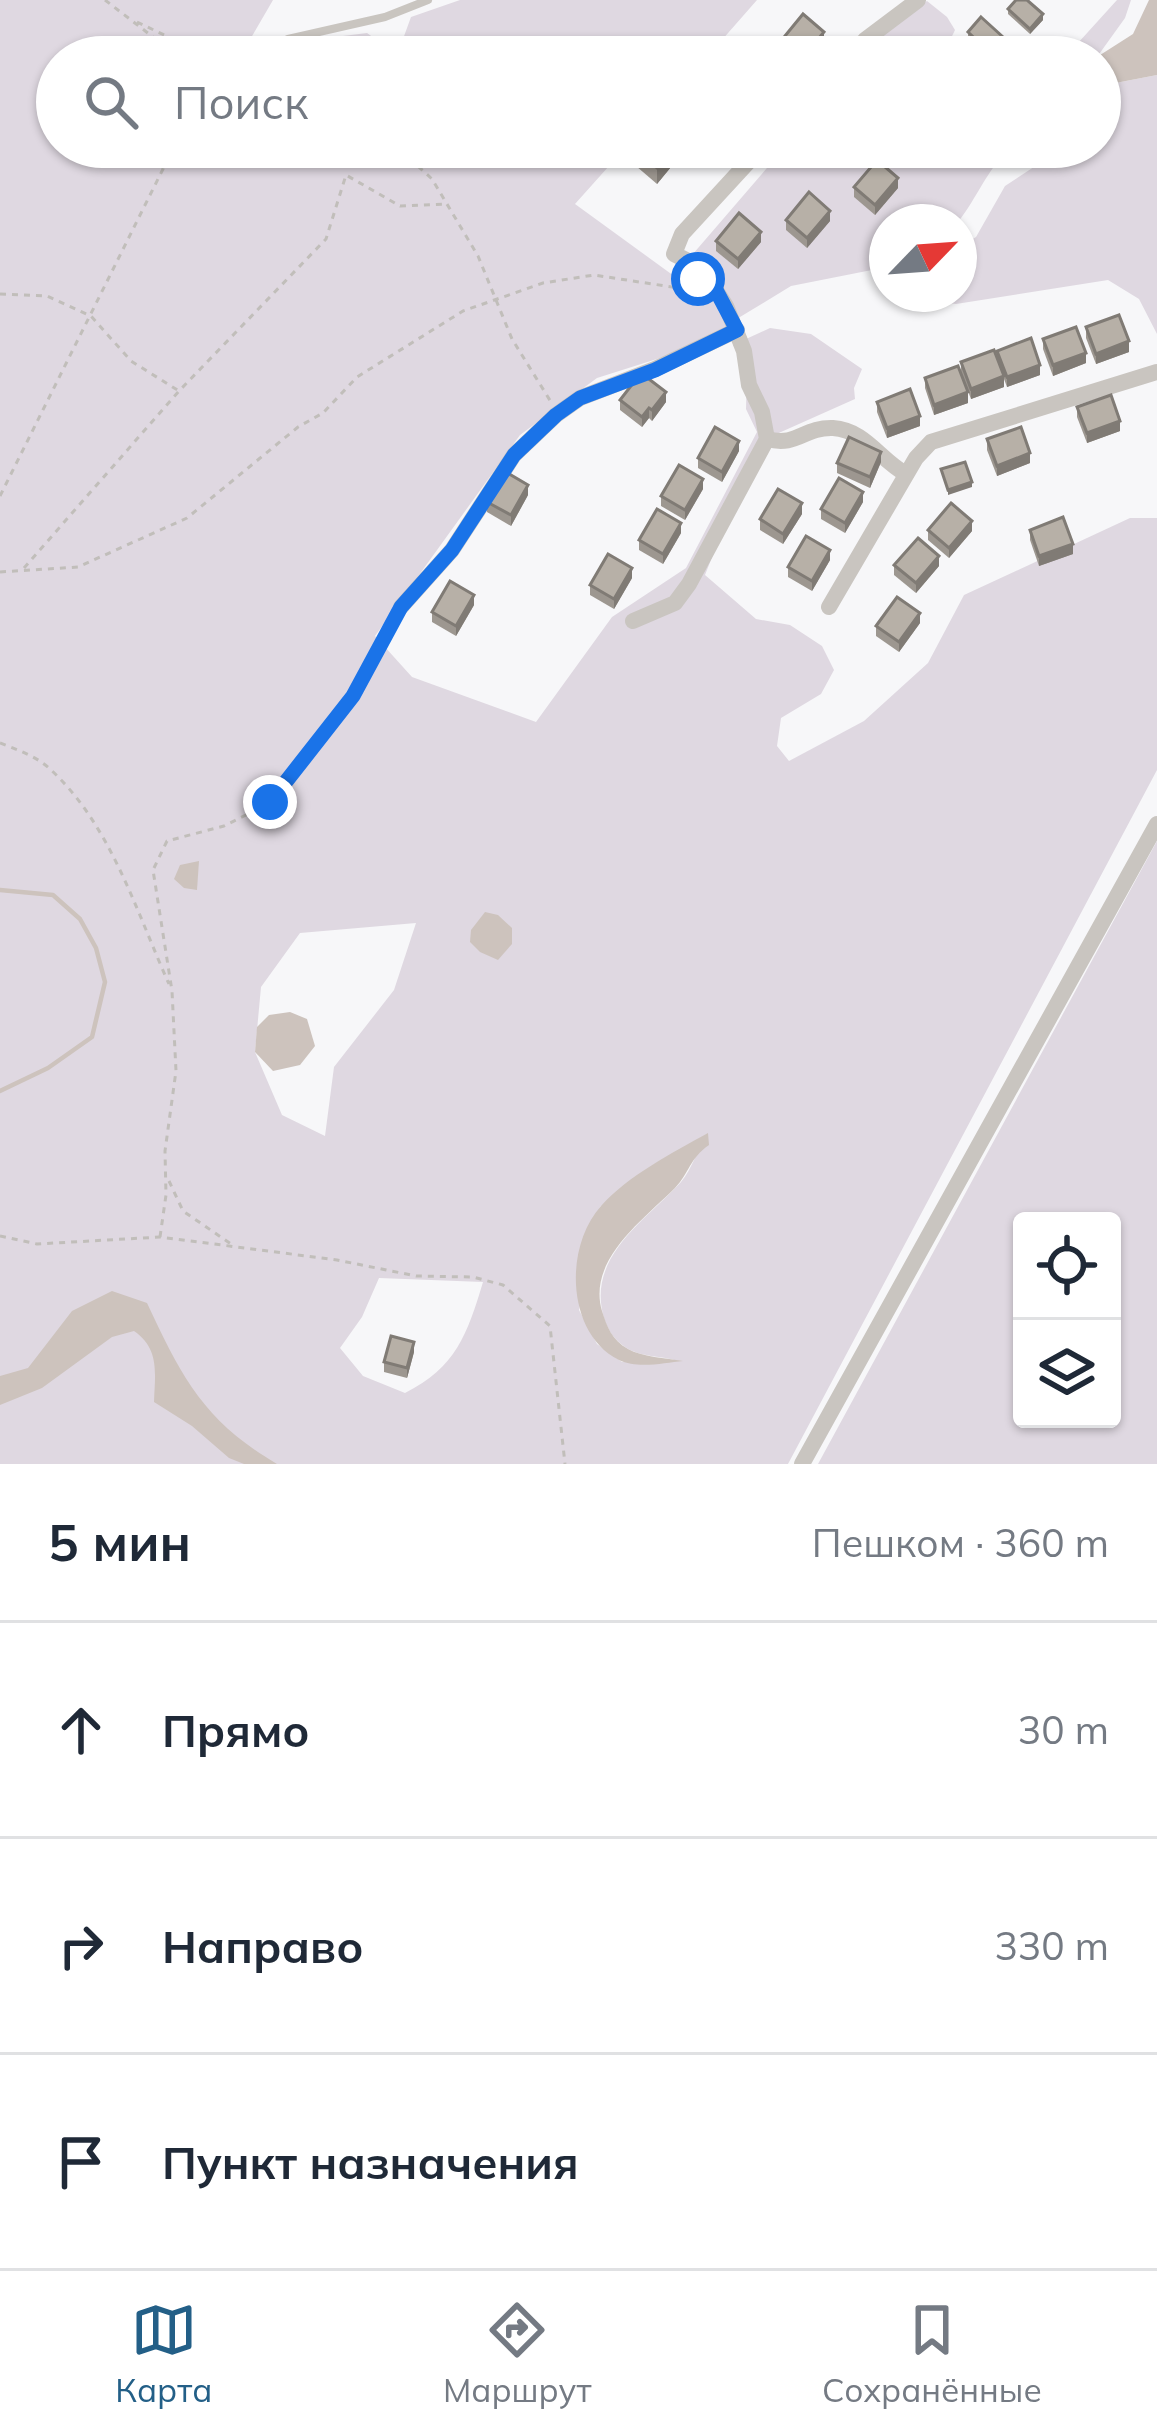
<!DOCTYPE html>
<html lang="ru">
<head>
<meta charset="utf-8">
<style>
  body { margin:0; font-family:Mulish,sans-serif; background:#f6f6f7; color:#1f2937 }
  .controls { position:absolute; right:36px; bottom:36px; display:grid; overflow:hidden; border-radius:12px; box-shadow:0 3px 9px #0004 }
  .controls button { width:108px; height:108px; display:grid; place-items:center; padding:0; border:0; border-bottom:3px solid #e0e1e3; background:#fff; color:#1f2937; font:60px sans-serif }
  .compass { position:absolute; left:869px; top:204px; width:108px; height:108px; border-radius:50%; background:#fff; box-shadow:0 3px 9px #0004; rotate:65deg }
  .stop { position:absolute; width:36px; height:36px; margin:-27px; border:9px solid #1a73e8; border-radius:50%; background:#fff }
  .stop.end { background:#1a73e8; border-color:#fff; box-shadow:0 3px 12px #0008 }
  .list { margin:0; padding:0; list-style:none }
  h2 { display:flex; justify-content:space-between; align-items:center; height:156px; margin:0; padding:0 48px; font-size:51px }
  h2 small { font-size:39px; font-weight:400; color:#747a83 }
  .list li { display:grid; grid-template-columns:78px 1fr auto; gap:36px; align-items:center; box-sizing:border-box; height:216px; padding:0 48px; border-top:3px solid #e0e1e3 }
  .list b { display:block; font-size:45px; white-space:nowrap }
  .list em { font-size:39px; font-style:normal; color:#747a83 }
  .icon { flex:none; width:66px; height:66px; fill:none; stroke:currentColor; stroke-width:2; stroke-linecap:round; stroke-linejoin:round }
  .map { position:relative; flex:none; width:1157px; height:1464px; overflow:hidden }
  .search { position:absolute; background:#fff; box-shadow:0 3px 9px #0004; left:36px; right:36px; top:36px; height:132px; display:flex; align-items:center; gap:30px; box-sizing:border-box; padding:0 42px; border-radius:66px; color:#747a83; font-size:45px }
  .sheet { height:804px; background:#fff }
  nav { display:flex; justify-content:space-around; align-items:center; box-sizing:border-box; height:168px; border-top:3px solid #e0e1e3; background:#fff; font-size:33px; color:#747a83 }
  nav a { display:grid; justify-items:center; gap:6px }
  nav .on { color:#235f87 }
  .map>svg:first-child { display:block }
  .green { fill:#dfd8e1; fill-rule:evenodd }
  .water { fill:#cdc3bd }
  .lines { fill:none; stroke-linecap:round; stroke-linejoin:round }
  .stream { stroke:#cdc3bd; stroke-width:4.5 }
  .path { stroke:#c1beba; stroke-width:3; stroke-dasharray:6 6; stroke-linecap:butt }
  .lane { stroke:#c9c5c0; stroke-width:8 }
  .street { stroke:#c9c5c0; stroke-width:16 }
  .wall { fill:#9d9790 }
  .shaded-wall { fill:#807b75 }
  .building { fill:#b7b0a7; stroke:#807b75; stroke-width:3 }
  .route { stroke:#1a73e8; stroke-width:15 }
</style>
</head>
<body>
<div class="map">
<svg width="1157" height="1464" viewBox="0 0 1157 1464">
  <rect width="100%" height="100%" fill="#f7f7f9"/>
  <!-- green -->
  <g class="green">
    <path d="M0,0h273l-33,57h-183v90h569l-51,57 99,72 111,-129h228c-24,17 -36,52 -55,75h-71v45l-96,19 -51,31 -17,21 -126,40 -77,57 -145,201 37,41 124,45 76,-105 74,-49 71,-136 -11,-23 1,-40 -14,-24 37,-17 41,6 51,35 -8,19 1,11 -83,37 -37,63 -30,76 51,44 34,6 32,21 12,24 -13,24 -40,24 -4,28 12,15 75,-40 64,-58 36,-68 166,-77h27v252l-369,694h-788zM416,923l-22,67 -60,77 -9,69 -43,-21 -27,-63 6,-65 39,-54zM707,1134c-9,14 -15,35 -26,48 -36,39 -95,75 -77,136 4,13 10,21 21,29 14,10 38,9 53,14l-56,1 -25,-18 -18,-34 21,-103 53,-42zM379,1278l104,4c-16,53 -27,85 -78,111l-42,-17 -23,-28 22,-31z"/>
    <polygon points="460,0 757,0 707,57 293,57 335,37 367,33 381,43 403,39 411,17"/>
    <polygon points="1117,0 1131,0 1125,18 1097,57 1058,57 1078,43"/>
    <polygon points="927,1 947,17 955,30 942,57 863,57 890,25"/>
    <polygon points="1157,75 1157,334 1139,299 1108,280 956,304 924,300 919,294 959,294 959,247 976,237 1005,186 1055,153 1055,147 1100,147 1100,86"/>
    <path d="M1157,841v623h-339zM1022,1221h90v198h-90z"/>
  </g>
  <!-- water -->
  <g class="water">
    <polygon points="1149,0 1157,0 1157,75 1100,86 1100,57 1097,57 1133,34"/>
    <polygon points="199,861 197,890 184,888 174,879 180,865"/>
    <polygon points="485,912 498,915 512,928 512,944 498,960 480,952 470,942 471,930"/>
    <polygon points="290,1012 307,1019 315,1046 300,1065 273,1071 255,1052 257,1027 269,1015"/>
    <path d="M708,1133l1,12c-20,14 -19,27 -34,43 -32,32 -88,72 -73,123 5,16 10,29 26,38 14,8 38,9 55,12 -19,2 -46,8 -64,-1 -53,-27 -55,-113 -18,-154 28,-31 71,-53 107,-73z"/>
    <path d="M112,1291l35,12c35,75 57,118 130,161h-33l-15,-6 -37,-32 -38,-24c1,-29 6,-53 -20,-71l-22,6 -70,51 -42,17v-29l28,-8 44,-57z"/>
  </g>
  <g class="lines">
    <!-- stream -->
    <polyline class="stream" points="0,890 53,895 80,919 96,948 105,982 92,1037 48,1068 0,1091"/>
    <!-- path -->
    <g class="path">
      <polyline points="105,0 179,57"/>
      <polyline points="137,22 202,53 279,41"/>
      <polyline points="312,45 350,57"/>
      <polyline points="405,147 410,159 432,179 478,256 512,339 551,402"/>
      <polyline points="0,294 47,296 91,316 131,361 179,391"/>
      <polyline points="0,496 163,169 170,147"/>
      <polyline points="24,568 179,391 326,239 346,175 400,206 445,204"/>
      <polyline points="0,572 78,567 187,518 298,427 323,413 357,377 463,311 543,283 594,275 685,289"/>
      <path d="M0,743c18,7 36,13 50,26 61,56 86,142 119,215"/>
      <polyline points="169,1181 183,1211 231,1244"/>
      <polyline points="0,1236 37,1244 160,1237 337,1260 416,1276 473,1277 503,1285 550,1326 565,1464"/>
      <polyline points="160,1237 166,1195 165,1151 176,1071 172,991 153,870 167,841 224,826 270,803 353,696 395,619"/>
    </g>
    <!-- lane -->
    <polyline class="lane" points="288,39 385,17 428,0"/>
    <!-- street -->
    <g class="street">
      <polyline points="850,57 865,40 918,0"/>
      <path d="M767,439c31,8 36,-12 66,-11 32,2 47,32 73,46"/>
      <polyline points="401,607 452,550 514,455 556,415 580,398 655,369 737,330"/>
      <polyline points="829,607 916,458 931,442 1157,372"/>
      <polyline points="633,621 675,603 689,584 767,439 762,412 749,385 744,351 726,306 717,292 698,279 686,260 674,254 682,234 762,147"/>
      <polyline points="802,1464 1157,824"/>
    </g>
  </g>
  <!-- wall -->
  <g class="wall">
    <polygon points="1008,9 1043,20 1030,34 1008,14"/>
    <polygon points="968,32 1003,42 989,57 968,37"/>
    <polygon points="780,42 824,43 812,57 786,57 780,52"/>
    <polygon points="680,147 680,156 657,184 636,166 636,150"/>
    <polygon points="854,187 898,188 875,215 854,197"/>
    <polygon points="786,220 830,221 807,248 786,230"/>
    <polygon points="716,241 761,242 738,269 716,251"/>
    <polygon points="1086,327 1129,352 1096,364 1086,338"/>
    <polygon points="1043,339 1086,363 1053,376 1043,349"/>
    <polygon points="997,351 1040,375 1007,387 1004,379 1004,387 971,399 961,373 961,362 997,358"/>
    <polygon points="925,378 968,403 934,415 925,388"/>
    <polygon points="620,400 666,402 652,421 649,418 642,427 620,410"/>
    <polygon points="877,402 920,426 887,438 877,412"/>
    <polygon points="1077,407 1120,431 1087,443 1077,417"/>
    <polygon points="987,439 1030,463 997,476 987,450"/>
    <polygon points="739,451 722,482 698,468 698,458"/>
    <polygon points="881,462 870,488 837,473 837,463"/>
    <polygon points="703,489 685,520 661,506 661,496"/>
    <polygon points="528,495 511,526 487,512 487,502"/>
    <polygon points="863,502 845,533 821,519 821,509"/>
    <polygon points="802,514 783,544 760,530 760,519"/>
    <polygon points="928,530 972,531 949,558 928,540"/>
    <polygon points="1030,530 1073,554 1039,566 1030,540"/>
    <polygon points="681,533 663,564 639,550 639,540"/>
    <polygon points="830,560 812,591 788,577 788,567"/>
    <polygon points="894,565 939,566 916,593 894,575"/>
    <polygon points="632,578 614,609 590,595 590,585"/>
    <polygon points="474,605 456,636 432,622 432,612"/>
    <polygon points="920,623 899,652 876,636 876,626"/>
    <polygon points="414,1352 407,1378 384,1372 384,1362"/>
  </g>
  <!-- shaded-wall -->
  <g class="shaded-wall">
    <polygon points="1043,14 1043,20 1030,34 1030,29"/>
    <polygon points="824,32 824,43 812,57 803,57"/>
    <polygon points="1003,37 1003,42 989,57 989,52"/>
    <polygon points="675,147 680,147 680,156 657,184 657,168"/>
    <polygon points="898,178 898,188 875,215 875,205"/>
    <polygon points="830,211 830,221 807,248 807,238"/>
    <polygon points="761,232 761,242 738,269 738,259"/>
    <polygon points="1129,341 1129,352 1096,364 1096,354"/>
    <polygon points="1086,353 1086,363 1053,376 1053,365"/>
    <polygon points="1040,365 1040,375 1007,387 1007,377"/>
    <polygon points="1004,376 1004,387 971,399 971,389"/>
    <polygon points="666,392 666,402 652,421 652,410"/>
    <polygon points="968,392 968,403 934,415 934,405"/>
    <polygon points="649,408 649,418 642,427 642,417"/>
    <polygon points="920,416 920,426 887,438 887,428"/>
    <polygon points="1120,421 1120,431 1087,443 1087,433"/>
    <polygon points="739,441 739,451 722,482 722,472"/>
    <polygon points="881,452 881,462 870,488 870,477"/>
    <polygon points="1030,453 1030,463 997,476 997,466"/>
    <polygon points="703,479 703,489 685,520 685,510"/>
    <polygon points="972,482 972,487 948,495 948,490"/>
    <polygon points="528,485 528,495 511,526 511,515"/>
    <polygon points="863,492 863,502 845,533 845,523"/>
    <polygon points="802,503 802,514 783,544 783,534"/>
    <polygon points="972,521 972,531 949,558 949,548"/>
    <polygon points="681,523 681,533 663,564 663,554"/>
    <polygon points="1073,544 1073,554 1039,566 1039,556"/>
    <polygon points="830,550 830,560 812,591 812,581"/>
    <polygon points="939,556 939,566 916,593 916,583"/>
    <polygon points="632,568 632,578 614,609 614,599"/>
    <polygon points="474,595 474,605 456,636 456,626"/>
    <polygon points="920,613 920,623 899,652 899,642"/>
    <polygon points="414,1342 414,1352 407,1378 407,1368"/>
  </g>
  <!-- building -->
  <g class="building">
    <polygon points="1016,0 1027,0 1043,14 1030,29 1008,9"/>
    <polygon points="803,14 824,32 803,57 798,57 780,42"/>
    <polygon points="981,17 1003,37 989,52 968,32"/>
    <polygon points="639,147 675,147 657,168 636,150"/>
    <polygon points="877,160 898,178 875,205 854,187"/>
    <polygon points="809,192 830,211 807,238 786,220"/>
    <polygon points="739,213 761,232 738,259 716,241"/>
    <polygon points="1119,315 1129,341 1096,354 1086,327"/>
    <polygon points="1076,327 1086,353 1053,365 1043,339"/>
    <polygon points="1031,338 1040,365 1007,377 997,351"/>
    <polygon points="994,350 1004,376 971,389 961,362"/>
    <polygon points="958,366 968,392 934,405 925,378"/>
    <polygon points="641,373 666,392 652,410 649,408 642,417 620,400"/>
    <polygon points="910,389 920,416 887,428 877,402"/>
    <polygon points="1111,395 1120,421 1087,433 1077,407"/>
    <polygon points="715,427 739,441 722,472 698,458"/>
    <polygon points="1021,427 1030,453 997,466 987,439"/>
    <polygon points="849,437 881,452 870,477 837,463"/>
    <polygon points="965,462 972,482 948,490 941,469"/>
    <polygon points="679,465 703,479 685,510 661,496"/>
    <polygon points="504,471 528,485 511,515 487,502"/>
    <polygon points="839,478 863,492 845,523 821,509"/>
    <polygon points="778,489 802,503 783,534 760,519"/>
    <polygon points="951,503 972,521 949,548 928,530"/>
    <polygon points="657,509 681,523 663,554 639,540"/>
    <polygon points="1063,517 1073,544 1039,556 1030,530"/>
    <polygon points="806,536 830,550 812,581 788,567"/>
    <polygon points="918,538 939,556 916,583 894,565"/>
    <polygon points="608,554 632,568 614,599 590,585"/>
    <polygon points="450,581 474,595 456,626 432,612"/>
    <polygon points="897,597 920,613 899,642 876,626"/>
    <polygon points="391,1336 414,1342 407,1368 384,1362"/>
  </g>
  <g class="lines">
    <!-- route -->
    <polyline class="route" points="270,802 353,696 401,607 452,550 514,455 556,415 580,398 655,370 737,330 717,292 698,279"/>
  </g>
</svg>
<div class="controls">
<button><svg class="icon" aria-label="locate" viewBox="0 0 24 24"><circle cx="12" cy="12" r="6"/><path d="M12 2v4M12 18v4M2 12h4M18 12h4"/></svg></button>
<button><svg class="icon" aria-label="layers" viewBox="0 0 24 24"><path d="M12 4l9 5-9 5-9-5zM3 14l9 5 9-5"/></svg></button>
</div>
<svg class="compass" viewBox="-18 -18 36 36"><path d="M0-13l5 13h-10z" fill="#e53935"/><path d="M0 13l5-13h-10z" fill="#747a83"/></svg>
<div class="stop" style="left:698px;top:279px"></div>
<div class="stop end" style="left:270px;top:802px"></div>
<div class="search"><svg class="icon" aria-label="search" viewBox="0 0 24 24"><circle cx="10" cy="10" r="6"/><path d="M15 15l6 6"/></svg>Поиск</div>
</div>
<section class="sheet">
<h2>5 мин<small>Пешком · 360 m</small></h2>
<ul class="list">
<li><svg class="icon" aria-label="ahead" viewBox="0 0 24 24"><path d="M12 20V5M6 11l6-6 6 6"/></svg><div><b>Прямо</b></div><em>30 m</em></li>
<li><svg class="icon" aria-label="right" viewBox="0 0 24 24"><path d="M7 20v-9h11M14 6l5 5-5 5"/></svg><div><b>Направо</b></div><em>330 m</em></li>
<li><svg class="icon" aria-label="arrive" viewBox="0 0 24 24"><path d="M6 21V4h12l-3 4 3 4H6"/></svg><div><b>Пункт назначения</b></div></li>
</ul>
</section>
<nav>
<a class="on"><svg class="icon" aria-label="map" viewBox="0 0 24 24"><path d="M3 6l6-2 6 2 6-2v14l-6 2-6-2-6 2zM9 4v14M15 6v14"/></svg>Карта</a>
<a><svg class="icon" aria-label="directions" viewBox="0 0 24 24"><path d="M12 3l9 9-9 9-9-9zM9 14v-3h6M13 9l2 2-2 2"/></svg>Маршрут</a>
<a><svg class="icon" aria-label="saved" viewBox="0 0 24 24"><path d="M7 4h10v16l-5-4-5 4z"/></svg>Сохранённые</a>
</nav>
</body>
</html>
